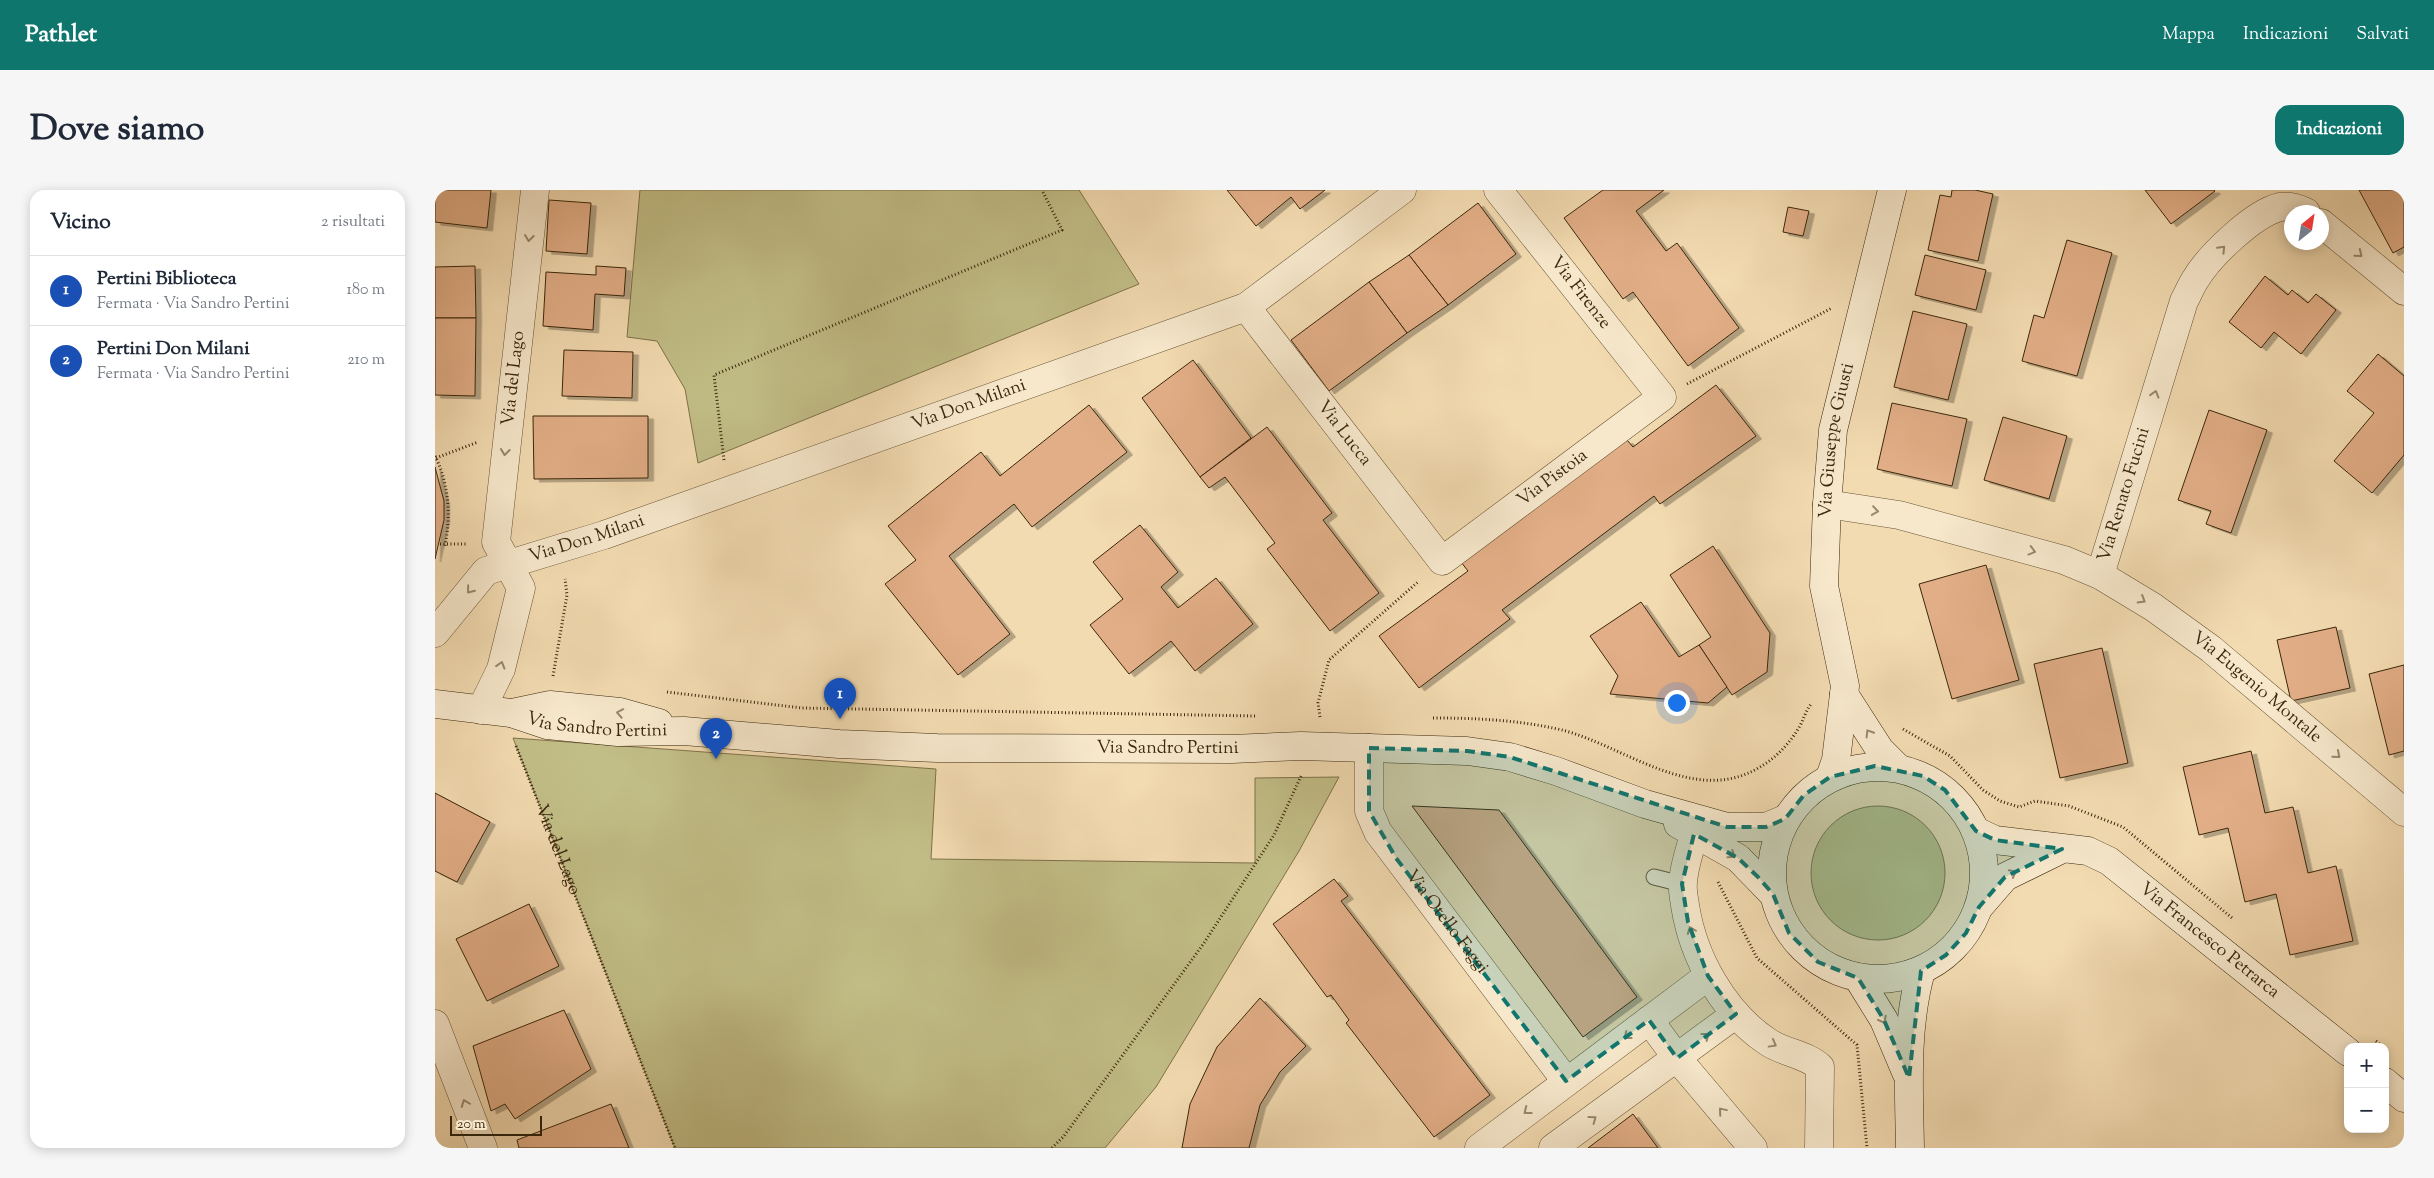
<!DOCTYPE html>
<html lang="it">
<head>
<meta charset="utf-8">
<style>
  body { margin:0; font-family:"Sorts Mill Goudy",serif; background:#f6f6f7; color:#1f2937 }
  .controls { position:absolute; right:15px; bottom:15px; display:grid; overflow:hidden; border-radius:10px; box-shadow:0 2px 12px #0003 }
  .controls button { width:45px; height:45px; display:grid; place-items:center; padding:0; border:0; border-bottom:1px solid #e0e1e3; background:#fff; color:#1f2937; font:25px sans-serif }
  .compass { position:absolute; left:1849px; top:15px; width:45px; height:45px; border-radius:50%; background:#fff; box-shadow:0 2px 12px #0003; rotate:30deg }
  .scale { position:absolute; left:15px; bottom:12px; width:92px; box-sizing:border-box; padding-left:5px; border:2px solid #3a270c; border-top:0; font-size:14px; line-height:18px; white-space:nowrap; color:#3a270c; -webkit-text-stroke:4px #f7e8cc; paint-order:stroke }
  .you { position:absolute; left:1241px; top:512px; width:18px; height:18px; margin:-12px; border:4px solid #fff; border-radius:50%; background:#1a73e8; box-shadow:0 0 0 8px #1a73e833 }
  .badge { display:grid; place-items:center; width:32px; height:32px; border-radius:50%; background:#0f766e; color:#fff; font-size:16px; font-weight:700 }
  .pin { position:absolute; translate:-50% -41px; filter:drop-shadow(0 1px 2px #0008) }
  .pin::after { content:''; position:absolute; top:26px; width:18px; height:15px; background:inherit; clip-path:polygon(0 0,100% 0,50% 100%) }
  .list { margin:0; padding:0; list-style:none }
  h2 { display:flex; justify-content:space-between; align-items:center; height:65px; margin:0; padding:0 20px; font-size:21px }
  h2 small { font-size:16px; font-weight:400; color:#747a83 }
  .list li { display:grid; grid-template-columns:32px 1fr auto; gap:15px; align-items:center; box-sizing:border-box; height:70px; padding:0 20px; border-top:1px solid #e0e1e3 }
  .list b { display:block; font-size:19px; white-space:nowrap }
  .list p { margin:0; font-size:16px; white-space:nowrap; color:#747a83 }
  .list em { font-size:16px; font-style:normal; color:#747a83 }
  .map { position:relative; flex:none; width:1969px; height:958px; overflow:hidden; border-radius:15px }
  header { display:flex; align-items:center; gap:30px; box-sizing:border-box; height:70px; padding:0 25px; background:#0f766e; color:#fff }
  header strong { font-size:24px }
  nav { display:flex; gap:28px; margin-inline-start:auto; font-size:18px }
  .intro { display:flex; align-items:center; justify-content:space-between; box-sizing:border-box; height:120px; padding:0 30px }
  h1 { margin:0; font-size:35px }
  .button { padding:12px 22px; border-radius:15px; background:#0f766e; color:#fff; font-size:18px; font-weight:700 }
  main { display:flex; gap:30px; padding:0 30px }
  aside { flex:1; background:#fff; border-radius:15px; box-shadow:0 2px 12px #0003 }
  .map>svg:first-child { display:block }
  .green { fill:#c2be87; stroke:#7e724a }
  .building { fill:#e2ae87; stroke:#3a270c; filter:url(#shadow) }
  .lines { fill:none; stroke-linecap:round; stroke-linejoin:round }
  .lane-casing { stroke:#685435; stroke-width:17 }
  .street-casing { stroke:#685435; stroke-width:29 }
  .secondary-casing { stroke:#3a270c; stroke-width:29 }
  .path { stroke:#3a270c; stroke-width:3; stroke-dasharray:1 2.5; stroke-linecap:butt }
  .lane { stroke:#f7e8cc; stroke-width:15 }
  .street { stroke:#f7e8cc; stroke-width:28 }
  .secondary { stroke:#f7e8cc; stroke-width:28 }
  .oneway { stroke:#98886c }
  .marked { fill:#0f766e; fill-opacity:0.2; stroke:#0f766e; stroke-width:4; stroke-dasharray:10 6; stroke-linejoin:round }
  .labels { text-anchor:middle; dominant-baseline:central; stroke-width:4; stroke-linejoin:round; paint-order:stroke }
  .street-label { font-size:18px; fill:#3a270c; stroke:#f7e8cc }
</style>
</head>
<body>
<header>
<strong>Pathlet</strong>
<nav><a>Mappa</a><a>Indicazioni</a><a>Salvati</a></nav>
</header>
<div class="intro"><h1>Dove siamo</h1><a class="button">Indicazioni</a></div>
<main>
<aside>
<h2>Vicino<small>2 risultati</small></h2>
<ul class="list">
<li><span class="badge" style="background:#1a4fb4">1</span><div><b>Pertini Biblioteca</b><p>Fermata · Via Sandro Pertini</p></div><em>180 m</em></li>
<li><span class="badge" style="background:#1a4fb4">2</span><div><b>Pertini Don Milani</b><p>Fermata · Via Sandro Pertini</p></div><em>210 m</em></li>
</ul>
</aside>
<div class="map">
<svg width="1969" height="958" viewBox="0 0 1969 958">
  <defs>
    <filter id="shadow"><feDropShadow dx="5.5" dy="3" stdDeviation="0" flood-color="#0004"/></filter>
  </defs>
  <rect width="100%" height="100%" fill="#f3dbb1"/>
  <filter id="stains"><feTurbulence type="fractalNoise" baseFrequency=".004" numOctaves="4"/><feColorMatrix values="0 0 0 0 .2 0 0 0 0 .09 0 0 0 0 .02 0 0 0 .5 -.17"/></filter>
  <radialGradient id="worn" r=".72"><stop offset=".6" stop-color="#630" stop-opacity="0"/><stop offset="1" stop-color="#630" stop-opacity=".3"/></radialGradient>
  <!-- green -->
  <g class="green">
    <polygon points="205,0 644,0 704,94 263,273 250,199 222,151 192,147"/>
    <polygon points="78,548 501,579 496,669 820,673 820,588 904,587 864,661 721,897 670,958 240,958"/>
    <circle cx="1443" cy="683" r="67"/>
  </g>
  <!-- building -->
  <g class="building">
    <polygon points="0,0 56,0 52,38 0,32"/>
    <polygon points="792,0 890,0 865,19 856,7 821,36"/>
    <polygon points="1168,0 1229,0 1201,21 1231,61 1242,53 1304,138 1253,176 1198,102 1188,109 1129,28"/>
    <polygon points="1517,0 1540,0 1558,4 1543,71 1493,60 1505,5 1516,7"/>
    <polygon points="1710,0 1779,0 1780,1 1736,34"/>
    <polygon points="1924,0 1969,0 1969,57 1958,63"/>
    <polygon points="114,10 156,13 152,64 111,61"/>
    <polygon points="1043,13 1081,64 1013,115 974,65"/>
    <polygon points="1353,17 1374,21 1368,46 1348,42"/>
    <polygon points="1632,50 1677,63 1642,186 1587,171 1599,125 1609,128"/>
    <polygon points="974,65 1013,115 972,143 934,92"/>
    <polygon points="1490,65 1551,80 1541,120 1480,105"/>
    <polygon points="40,76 41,128 0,128 0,77"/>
    <polygon points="161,76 191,78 189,106 160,104 158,140 108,136 111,82 161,85"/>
    <polygon points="1830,86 1853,105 1857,100 1873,113 1881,104 1901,120 1866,164 1839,142 1826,158 1794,132"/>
    <polygon points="934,92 972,143 894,201 856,150"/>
    <polygon points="1478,121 1532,134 1513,210 1459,197"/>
    <polygon points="0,128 41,128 40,206 0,205"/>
    <polygon points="129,160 198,162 197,208 127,206"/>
    <polygon points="1943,164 1969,186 1969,265 1937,303 1899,271 1939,223 1912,201"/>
    <polygon points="758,170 816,248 765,287 707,208"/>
    <polygon points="1281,195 1321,246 1225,314 1219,306 1067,420 1075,429 984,498 944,446 1033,381 1026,372 1192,250 1198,257"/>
    <polygon points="1457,213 1532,229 1517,296 1442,279"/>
    <polygon points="654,215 692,262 597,337 579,314 514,366 575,444 523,485 450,394 481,370 453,336 546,262 565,286"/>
    <polygon points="1774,220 1832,240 1796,343 1771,334 1776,321 1743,310"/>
    <polygon points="98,226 213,226 213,288 99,289"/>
    <polygon points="1568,227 1632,246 1614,309 1549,290"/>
    <polygon points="832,237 897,323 888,330 944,403 895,441 832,359 840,353 790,287 774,298 765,287"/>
    <polygon points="0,277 9,311 9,330 0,369"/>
    <polygon points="705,335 743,382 726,397 743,418 781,388 818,434 760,481 736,451 694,484 655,435 688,409 658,372"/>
    <polygon points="1278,356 1335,443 1332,482 1297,505 1264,455 1276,447 1235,385"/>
    <polygon points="1551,375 1584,490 1517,509 1484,394"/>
    <polygon points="1206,412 1244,467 1264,455 1292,497 1273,513 1175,504 1183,486 1155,446"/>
    <polygon points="1901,437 1915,498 1856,511 1842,450"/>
    <polygon points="1667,458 1693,573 1625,588 1599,474"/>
    <polygon points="1969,475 1969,561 1954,565 1934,484"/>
    <polygon points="1816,561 1830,623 1858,617 1873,683 1901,676 1918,751 1855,765 1841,704 1810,712 1793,638 1764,645 1748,577"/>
    <polygon points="0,603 55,632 22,692 0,681"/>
    <polygon points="977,616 1064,620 1202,807 1148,847"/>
    <polygon points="899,689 913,706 906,711 1055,905 999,947 911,833 914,830 896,805 892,807 838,734"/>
    <polygon points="94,714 124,776 52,811 21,749"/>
    <polygon points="825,808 871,856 845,882 825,915 814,958 747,958 755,914 782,857"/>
    <polygon points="129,820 156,879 80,929 70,914 56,921 38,856"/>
    <polygon points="176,914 194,958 84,958 82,950"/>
    <polygon points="1198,924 1223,958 1153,958"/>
  </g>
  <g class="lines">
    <defs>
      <polyline id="lane" points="1219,687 1247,694"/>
      <g id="street">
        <polyline points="1886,33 1969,101"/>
        <path id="s2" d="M811,117l196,254 220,-164 -164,-207"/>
        <path id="s3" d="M1392,314l72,11 165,45 36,15 53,32 58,42 193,163"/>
        <path id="s4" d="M1665,385l84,-274c4,-7 7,-15 11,-21 14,-24 59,-67 85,-73 9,-2 19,2 26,5"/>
        <path id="s5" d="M0,443l51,-62 118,-36 642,-228 156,-117"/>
        <path id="s6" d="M46,520l20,-41 20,-81 -25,-46 39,-352"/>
        <path id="s7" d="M934,558v63l9,21 188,249"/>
        <path d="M1259,644c-4,16 -10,32 -11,48 -1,8 1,16 2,23 8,53 39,108 83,137 16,11 38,12 52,25l-1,81"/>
        <polyline points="1214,830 1242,868 1318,958"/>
        <polyline points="0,834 48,958"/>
        <polyline points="1044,958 1273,786"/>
        <polyline points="1118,958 1301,824"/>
      </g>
      <g id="secondary">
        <polyline points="1409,504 1445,560 1463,578"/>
        <path id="s8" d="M0,514l76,9 36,12 71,7 66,-1 155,13 98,4 295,1 69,-3 166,5 43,6 46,14 89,33 82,23h39l19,-8"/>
        <polyline points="77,523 115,515 185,522 224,533"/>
        <circle cx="1443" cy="683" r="106"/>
        <path id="s9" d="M1395,587l6,-17 9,-74 -21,-100 3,-82 6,-74 59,-240"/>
        <polyline points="1243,634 1303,668 1338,704"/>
        <path id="s10" d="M1541,641l19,9 93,11 21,10 239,191"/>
        <polyline points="1544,717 1570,687 1627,659"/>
        <polyline points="1423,788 1449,830 1471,882"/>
        <polyline points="1950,892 1969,908"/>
        <path d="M1475,958c-1,-59 -5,-120 11,-177"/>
      </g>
    </defs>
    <!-- lane casing -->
    <use href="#lane" class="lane-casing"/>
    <!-- street casing -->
    <use href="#street" class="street-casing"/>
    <!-- secondary casing -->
    <use href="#secondary" class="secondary-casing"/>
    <!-- path -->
    <g class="path">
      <polyline points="1252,194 1397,118"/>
      <path d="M0,266c14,28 16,59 10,90"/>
      <polyline points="1,268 43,252"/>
      <polyline points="289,270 279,185 627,40 607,0"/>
      <polyline points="5,354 32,354"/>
      <polyline points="118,486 132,405 130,389"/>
      <polyline points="232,502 367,518 820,526"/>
      <polyline points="885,527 883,513 894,470 984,391"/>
      <path d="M998,528c44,0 86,2 129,12 63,16 133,77 198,37 16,-9 30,-24 40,-41 4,-8 6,-16 12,-23"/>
      <polyline points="1468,539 1515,566 1548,600 1565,611 1584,617 1600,611 1634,616 1688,637 1797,728"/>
      <path id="s1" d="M81,556l159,402"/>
      <polyline points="1283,692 1322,768 1422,855 1432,958"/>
      <polyline points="1941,851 1948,857"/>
      <polyline points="617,958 629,946 769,753 839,645 866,586"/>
    </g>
    <!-- lane -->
    <use href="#lane" class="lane"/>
    <!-- street -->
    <use href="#street" class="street"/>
    <!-- secondary -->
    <use href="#secondary" class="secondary"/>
  </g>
  <!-- one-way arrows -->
  <defs><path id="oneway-chevron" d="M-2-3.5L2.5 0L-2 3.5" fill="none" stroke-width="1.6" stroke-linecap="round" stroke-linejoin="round" transform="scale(1.25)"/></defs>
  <g class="oneway">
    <use href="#oneway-chevron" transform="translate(94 48) rotate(97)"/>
    <use href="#oneway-chevron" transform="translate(1787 59) rotate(-46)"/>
    <use href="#oneway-chevron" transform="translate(1924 64) rotate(39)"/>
    <use href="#oneway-chevron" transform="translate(1720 204) rotate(-73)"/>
    <use href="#oneway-chevron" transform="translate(70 262) rotate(96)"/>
    <use href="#oneway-chevron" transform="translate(1440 321) rotate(8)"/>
    <use href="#oneway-chevron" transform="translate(1597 361) rotate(15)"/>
    <use href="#oneway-chevron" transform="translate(35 400) rotate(129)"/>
    <use href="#oneway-chevron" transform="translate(1707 410) rotate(31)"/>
    <use href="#oneway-chevron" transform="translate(66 475) rotate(-73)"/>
    <use href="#oneway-chevron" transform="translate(185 523) rotate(-169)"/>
    <use href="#oneway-chevron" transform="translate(1434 543) rotate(-122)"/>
    <use href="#oneway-chevron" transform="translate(1902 565) rotate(40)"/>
    <use href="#oneway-chevron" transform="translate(1297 665) rotate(33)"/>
    <use href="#oneway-chevron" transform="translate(1578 683) rotate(-27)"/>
    <use href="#oneway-chevron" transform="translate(1256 740) rotate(-111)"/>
    <use href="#oneway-chevron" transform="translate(1448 830) rotate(62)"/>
    <use href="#oneway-chevron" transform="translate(1192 846) rotate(143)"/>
    <use href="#oneway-chevron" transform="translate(1271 846) rotate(-37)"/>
    <use href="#oneway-chevron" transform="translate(1338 854) rotate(29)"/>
    <use href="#oneway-chevron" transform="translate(30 913) rotate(-111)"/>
    <use href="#oneway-chevron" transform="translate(1092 921) rotate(142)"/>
    <use href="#oneway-chevron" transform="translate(1287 921) rotate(-130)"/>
    <use href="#oneway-chevron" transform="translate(1158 929) rotate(-36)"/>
  </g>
  <!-- marked area -->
  <path class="marked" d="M934,558l98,3 43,6 217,70h39l19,-8 19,-24 26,-18 45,-11 48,10 22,14 31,41 19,9 67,9 -57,28 -26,30 -13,26 -20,22 -25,16 -12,107 -25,-58 -26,-42 -40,-16 -29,-29 -16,-39 -15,-17 -20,-19 -44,-24 -12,50 6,38 20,54 28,38 -59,44 -28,-38 -83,61 -170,-223 -27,-47z"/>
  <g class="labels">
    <!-- street labels -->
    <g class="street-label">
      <text transform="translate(1145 103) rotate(52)">Via Firenze</text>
      <text stroke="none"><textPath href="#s6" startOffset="346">Via del Lago</textPath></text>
      <text stroke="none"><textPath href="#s5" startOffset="591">Via Don Milani</textPath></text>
      <text stroke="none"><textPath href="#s2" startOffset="160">Via Lucca</textPath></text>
      <text stroke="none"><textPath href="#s9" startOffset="341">Via Giuseppe Giusti</textPath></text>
      <text stroke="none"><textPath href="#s2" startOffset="459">Via Pistoia</textPath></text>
      <text stroke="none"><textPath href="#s4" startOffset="84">Via Renato Fucini</textPath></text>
      <text stroke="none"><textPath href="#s5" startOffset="186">Via Don Milani</textPath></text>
      <text stroke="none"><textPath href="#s3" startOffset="476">Via Eugenio Montale</textPath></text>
      <text stroke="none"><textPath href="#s8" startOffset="164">Via Sandro Pertini</textPath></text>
      <text stroke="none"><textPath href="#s8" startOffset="736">Via Sandro Pertini</textPath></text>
      <text stroke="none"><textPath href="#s1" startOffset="112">Via del Lago</textPath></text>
      <text stroke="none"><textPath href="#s7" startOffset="199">Via Otello Faggi</textPath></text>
      <text stroke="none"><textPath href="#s10" startOffset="266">Via Francesco Petrarca</textPath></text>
    </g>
  </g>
  <rect width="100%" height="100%" filter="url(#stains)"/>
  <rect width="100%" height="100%" fill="url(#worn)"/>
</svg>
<div class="controls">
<button>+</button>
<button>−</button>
</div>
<svg class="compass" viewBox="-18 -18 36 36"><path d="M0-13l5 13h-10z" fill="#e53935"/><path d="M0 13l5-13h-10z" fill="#747a83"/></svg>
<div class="scale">20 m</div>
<div class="you"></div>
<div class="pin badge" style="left:405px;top:529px;background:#1a4fb4">1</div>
<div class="pin badge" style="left:281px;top:569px;background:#1a4fb4">2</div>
</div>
</main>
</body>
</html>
